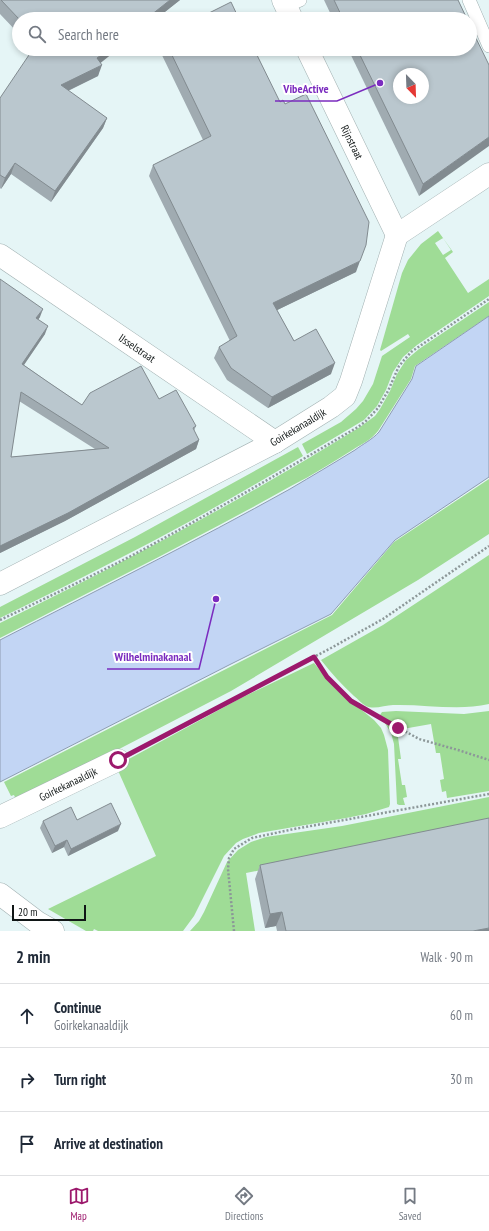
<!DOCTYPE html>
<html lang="en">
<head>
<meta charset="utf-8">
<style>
  body { margin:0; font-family:"PT Sans Narrow",sans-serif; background:#f6f6f7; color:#1f2937 }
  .compass { position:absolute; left:393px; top:68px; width:36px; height:36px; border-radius:50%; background:#fff; box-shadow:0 2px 6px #0003; rotate:157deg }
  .scale { position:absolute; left:12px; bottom:10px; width:74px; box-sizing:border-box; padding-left:4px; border:2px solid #101616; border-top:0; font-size:11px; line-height:14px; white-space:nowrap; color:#101616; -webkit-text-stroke:3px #fff; paint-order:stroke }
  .stop { position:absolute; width:12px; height:12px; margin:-9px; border:3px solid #9c196c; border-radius:50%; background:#fff }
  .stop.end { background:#9c196c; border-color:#fff; box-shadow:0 1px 4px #0008 }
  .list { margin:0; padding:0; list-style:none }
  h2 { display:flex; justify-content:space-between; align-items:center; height:52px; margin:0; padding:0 16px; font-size:17px }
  h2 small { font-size:13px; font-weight:400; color:#747a83 }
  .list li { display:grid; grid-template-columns:26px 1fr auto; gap:12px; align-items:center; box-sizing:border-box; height:64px; padding:0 16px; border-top:1px solid #e0e1e3 }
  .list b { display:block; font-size:15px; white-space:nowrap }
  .list p { margin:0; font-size:13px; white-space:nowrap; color:#747a83 }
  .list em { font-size:13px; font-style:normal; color:#747a83 }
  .icon { flex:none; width:22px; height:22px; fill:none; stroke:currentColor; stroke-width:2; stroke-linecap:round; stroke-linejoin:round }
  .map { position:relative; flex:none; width:489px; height:931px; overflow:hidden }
  .search { position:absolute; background:#fff; box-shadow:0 2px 6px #0003; left:12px; right:12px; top:12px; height:44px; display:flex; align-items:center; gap:10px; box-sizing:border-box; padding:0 14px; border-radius:22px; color:#747a83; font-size:15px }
  .sheet { height:244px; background:#fff }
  nav { display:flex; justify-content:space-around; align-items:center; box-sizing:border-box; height:56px; border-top:1px solid #e0e1e3; background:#fff; font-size:11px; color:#747a83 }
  nav a { display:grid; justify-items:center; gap:2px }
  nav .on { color:#9c196c }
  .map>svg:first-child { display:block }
  .green { fill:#9fdc96; fill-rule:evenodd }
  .water { fill:#c2d5f4; stroke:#8d9cb1 }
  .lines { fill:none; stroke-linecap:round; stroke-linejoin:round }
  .lane-casing { stroke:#a2b1b2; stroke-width:14 }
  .street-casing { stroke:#a2b1b2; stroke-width:23 }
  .path { stroke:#8c9798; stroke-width:2.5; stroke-dasharray:2 2; stroke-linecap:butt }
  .lane { stroke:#fff; stroke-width:13 }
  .street { stroke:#fff; stroke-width:22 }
  .wall { fill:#a0abb1; fill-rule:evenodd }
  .shaded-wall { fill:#828b90 }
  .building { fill:#bac7ce; stroke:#828b90; fill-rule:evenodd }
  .route { stroke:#9c196c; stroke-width:5 }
  .labels { text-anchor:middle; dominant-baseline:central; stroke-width:4; stroke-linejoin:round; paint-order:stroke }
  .street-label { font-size:11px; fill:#101616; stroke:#fff }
  .leader { fill:none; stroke:#7b2cbf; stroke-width:1.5 }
  .callout-dot { fill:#7b2cbf; stroke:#fff; stroke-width:1.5 }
  .callout-label { font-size:12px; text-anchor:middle; font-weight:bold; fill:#7b2cbf; stroke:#fff; stroke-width:4; stroke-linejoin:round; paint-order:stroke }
</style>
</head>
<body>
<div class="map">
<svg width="489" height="931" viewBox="0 0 489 931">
  <rect width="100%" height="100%" fill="#e5f5f6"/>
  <!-- green -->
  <g class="green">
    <path d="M438,231l15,21 -8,6 23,35 21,-14v17l-72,49 -14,12 -10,15 -7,18 -9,16 -13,14 -57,34 -5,-10 39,-22 15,-13 7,-8 10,-17 9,-28 28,-19 -2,-3 -27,17 -1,-1 22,-77 6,-13 13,-16zM443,238l8,12 -8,5 -8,-12z"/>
    <path d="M489,302v14l-74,50 -4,13 -33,52c-6,8 -16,13 -24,18 -21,13 -41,26 -63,37 -96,54 -194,102 -291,152v-15c123,-60 244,-124 360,-196l15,-11 5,-7 10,-18 7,-17 9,-14 13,-11z"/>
    <path d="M298,447l5,9c-57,34 -116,68 -175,98 -42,22 -85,43 -128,64v-11l135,-70z"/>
    <polygon points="489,479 489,534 418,580 231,691 17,802 14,795 11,796 4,782 332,615 394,542"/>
    <path d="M489,555v149c-31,7 -64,0 -96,1 -8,0 -19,5 -27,1 -4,-2 -8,-7 -12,-10 -12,-11 -23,-23 -33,-36l62,-35z"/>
    <polygon points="314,663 328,680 337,690 374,720 381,728 384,735 388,750 390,804 389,807 366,814 346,818 259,833 243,839 236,843 224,856 194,916 183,931 98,931 94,929 93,931 86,931 48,909 156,856 116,766 239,699"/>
    <polygon points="396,711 464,714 489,711 489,791 447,798 446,791 442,792 440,780 444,779 440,753 436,753 431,724 397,730 401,759 398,759 402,785 405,785 407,797 403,798 405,805 399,805 397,804 394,744 391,733 380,715 382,712"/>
    <polygon points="489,797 489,825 246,873 255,931 190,931 199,921 204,912 227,862 238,850 251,842 266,837 342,826"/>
  </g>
  <!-- water -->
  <path class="water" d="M489,316v161l-94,63 -64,74 -102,51 -229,117v-142c97,-50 195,-98 290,-151 22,-13 44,-26 65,-39 8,-6 18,-11 24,-18l33,-53 4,-13z"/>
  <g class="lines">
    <defs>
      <g id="lane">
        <polyline points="469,0 489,46"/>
        <polyline points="286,6 300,0"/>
      </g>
      <g id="street">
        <polyline points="283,0 292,19"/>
        <polyline points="307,49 397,235"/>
        <polyline points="0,255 275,442"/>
        <polyline points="0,584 275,442 331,407 345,396 351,381 397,235 489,174"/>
        <polyline points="0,817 118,760"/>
        <polyline points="0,894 37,922 53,931"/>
      </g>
    </defs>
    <!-- lane casing -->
    <use href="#lane" class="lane-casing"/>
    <!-- street casing -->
    <use href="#street" class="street-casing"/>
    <!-- path -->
    <g class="path">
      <path d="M0,620c44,-21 88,-42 131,-64 77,-41 152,-85 227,-129l8,-6 12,-13 10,-17 11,-25 12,-14 78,-53"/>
      <polyline points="314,657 327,677 351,701 419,739 458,750 489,760"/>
      <polyline points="139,749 331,648 383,619 489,546"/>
      <polyline points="234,931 228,869 229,858 234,849 252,838 294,829 489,794"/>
    </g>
    <!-- lane -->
    <use href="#lane" class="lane"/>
    <!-- street -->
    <use href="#street" class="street"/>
  </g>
  <!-- wall -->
  <g class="wall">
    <polygon points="0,0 180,0 156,19 19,19 19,34 0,14"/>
    <polygon points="324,0 458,0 467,19 333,19"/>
    <polygon points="159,49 254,49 356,272 277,310 294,341 331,374 268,408 227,380 214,358 219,347 230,341 149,176 153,165 203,140"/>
    <polygon points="348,49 470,49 489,65 419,196"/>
    <polygon points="100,63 98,76 68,91 107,118 103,128 51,202 11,174 1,189 0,188 0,98"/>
    <path d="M0,279l40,38 -2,2 7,15 -21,31 24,17 34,23 77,-6 37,27 -2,5 5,9 -3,9 -131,72 -65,32zM19,401l76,48 -84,8z"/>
    <polygon points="77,820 118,831 68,856 64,847 52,853 40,828 43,821"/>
    <polygon points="260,865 489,931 277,931 276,926 265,928 255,879"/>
  </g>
  <!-- shaded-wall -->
  <g class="shaded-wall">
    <polygon points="170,0 180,0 156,19 146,19"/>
    <polygon points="109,49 118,49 93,69 97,58"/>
    <polygon points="102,65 98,76 57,96 61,85"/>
    <polygon points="107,118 103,128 51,202 55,191"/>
    <polygon points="489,137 489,146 419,196 423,184"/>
    <polygon points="15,163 11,174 1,189 5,178"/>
    <polygon points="360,261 356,272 269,314 273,303"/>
    <polygon points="43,309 40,317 33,327 36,318"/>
    <polygon points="48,326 45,334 19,372 22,364"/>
    <polygon points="335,363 331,374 268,408 272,397"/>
    <polygon points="199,440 196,449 65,521 0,553 0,546"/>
    <polygon points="121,824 118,831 68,856 71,849"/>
    <polygon points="67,840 64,847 52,853 55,846"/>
    <polygon points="282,912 276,926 265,928 270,914"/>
    <polygon points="489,928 489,931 473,931"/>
  </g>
  <!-- building -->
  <g class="building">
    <polygon points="1,0 170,0 146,19 19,19"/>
    <polygon points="334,0 458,0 467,19 343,19"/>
    <polygon points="231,2 239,19 197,19"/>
    <path d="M470,26l19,39v72l-66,47 -66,-135h113zM399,74h24v24h-24z"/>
    <polygon points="33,49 109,49 97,58 102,65 61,85 107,118 55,191 15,163 5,178 0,175 0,98"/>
    <polygon points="169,49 254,49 280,102 283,100 285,104 306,94 369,222 366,245 360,261 273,303 294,341 316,329 335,363 272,397 231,368 219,347 237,336 153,165 211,136"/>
    <path d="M0,279l43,30 -7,9 12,8 -26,38 26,18 34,23 8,-12 51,-27 18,33 17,-9 20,36 -3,2 6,12 -131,73 -68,33zM21,392l88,56 -98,9z"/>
    <polygon points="111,803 121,824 71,849 67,840 55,846 43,821 71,807 77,820"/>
    <polygon points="489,818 489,928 473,931 286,931 282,912 270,914 260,865"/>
  </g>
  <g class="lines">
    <!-- route -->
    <polyline class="route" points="118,760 314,657 327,677 351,701 398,728"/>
  </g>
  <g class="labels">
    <!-- street labels -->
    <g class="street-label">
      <text transform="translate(352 142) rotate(64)">Rijnstraat</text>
      <text transform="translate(137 348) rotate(34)">IJsselstraat</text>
      <text transform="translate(298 427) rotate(-31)">Goirkekanaaldijk</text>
      <text transform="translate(68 784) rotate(-26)">Goirkekanaaldijk</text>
    </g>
  </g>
  <!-- callouts -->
  <path class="leader" d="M380 83L337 101H275M216 599L199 669H107"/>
  <g class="callout-dot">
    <circle cx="380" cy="83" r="4"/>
    <circle cx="216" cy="599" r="4"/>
  </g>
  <g class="callout-label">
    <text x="306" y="93">VibeActive</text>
    <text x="153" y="661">Wilhelminakanaal</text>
  </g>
</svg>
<svg class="compass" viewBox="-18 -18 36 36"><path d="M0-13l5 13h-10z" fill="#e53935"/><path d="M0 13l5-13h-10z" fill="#747a83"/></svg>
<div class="scale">20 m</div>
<div class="stop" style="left:118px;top:760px"></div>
<div class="stop end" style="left:398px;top:728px"></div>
<div class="search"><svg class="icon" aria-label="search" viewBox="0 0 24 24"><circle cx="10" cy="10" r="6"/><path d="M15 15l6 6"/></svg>Search here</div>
</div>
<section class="sheet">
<h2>2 min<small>Walk · 90 m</small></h2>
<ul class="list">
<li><svg class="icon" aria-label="ahead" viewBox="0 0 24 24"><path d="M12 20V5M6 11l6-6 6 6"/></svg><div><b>Continue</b><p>Goirkekanaaldijk</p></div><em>60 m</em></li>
<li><svg class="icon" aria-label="right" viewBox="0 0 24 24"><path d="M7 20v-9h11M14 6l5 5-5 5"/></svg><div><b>Turn right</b></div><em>30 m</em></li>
<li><svg class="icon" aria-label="arrive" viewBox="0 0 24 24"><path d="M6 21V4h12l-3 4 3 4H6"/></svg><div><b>Arrive at destination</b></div></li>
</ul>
</section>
<nav>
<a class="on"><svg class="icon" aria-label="map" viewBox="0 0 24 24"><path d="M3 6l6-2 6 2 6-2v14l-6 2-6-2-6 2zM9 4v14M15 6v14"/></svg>Map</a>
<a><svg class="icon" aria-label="directions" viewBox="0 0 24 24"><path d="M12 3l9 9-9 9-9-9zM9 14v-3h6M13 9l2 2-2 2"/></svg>Directions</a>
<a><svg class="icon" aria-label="saved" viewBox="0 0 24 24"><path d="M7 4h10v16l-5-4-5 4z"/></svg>Saved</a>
</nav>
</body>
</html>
